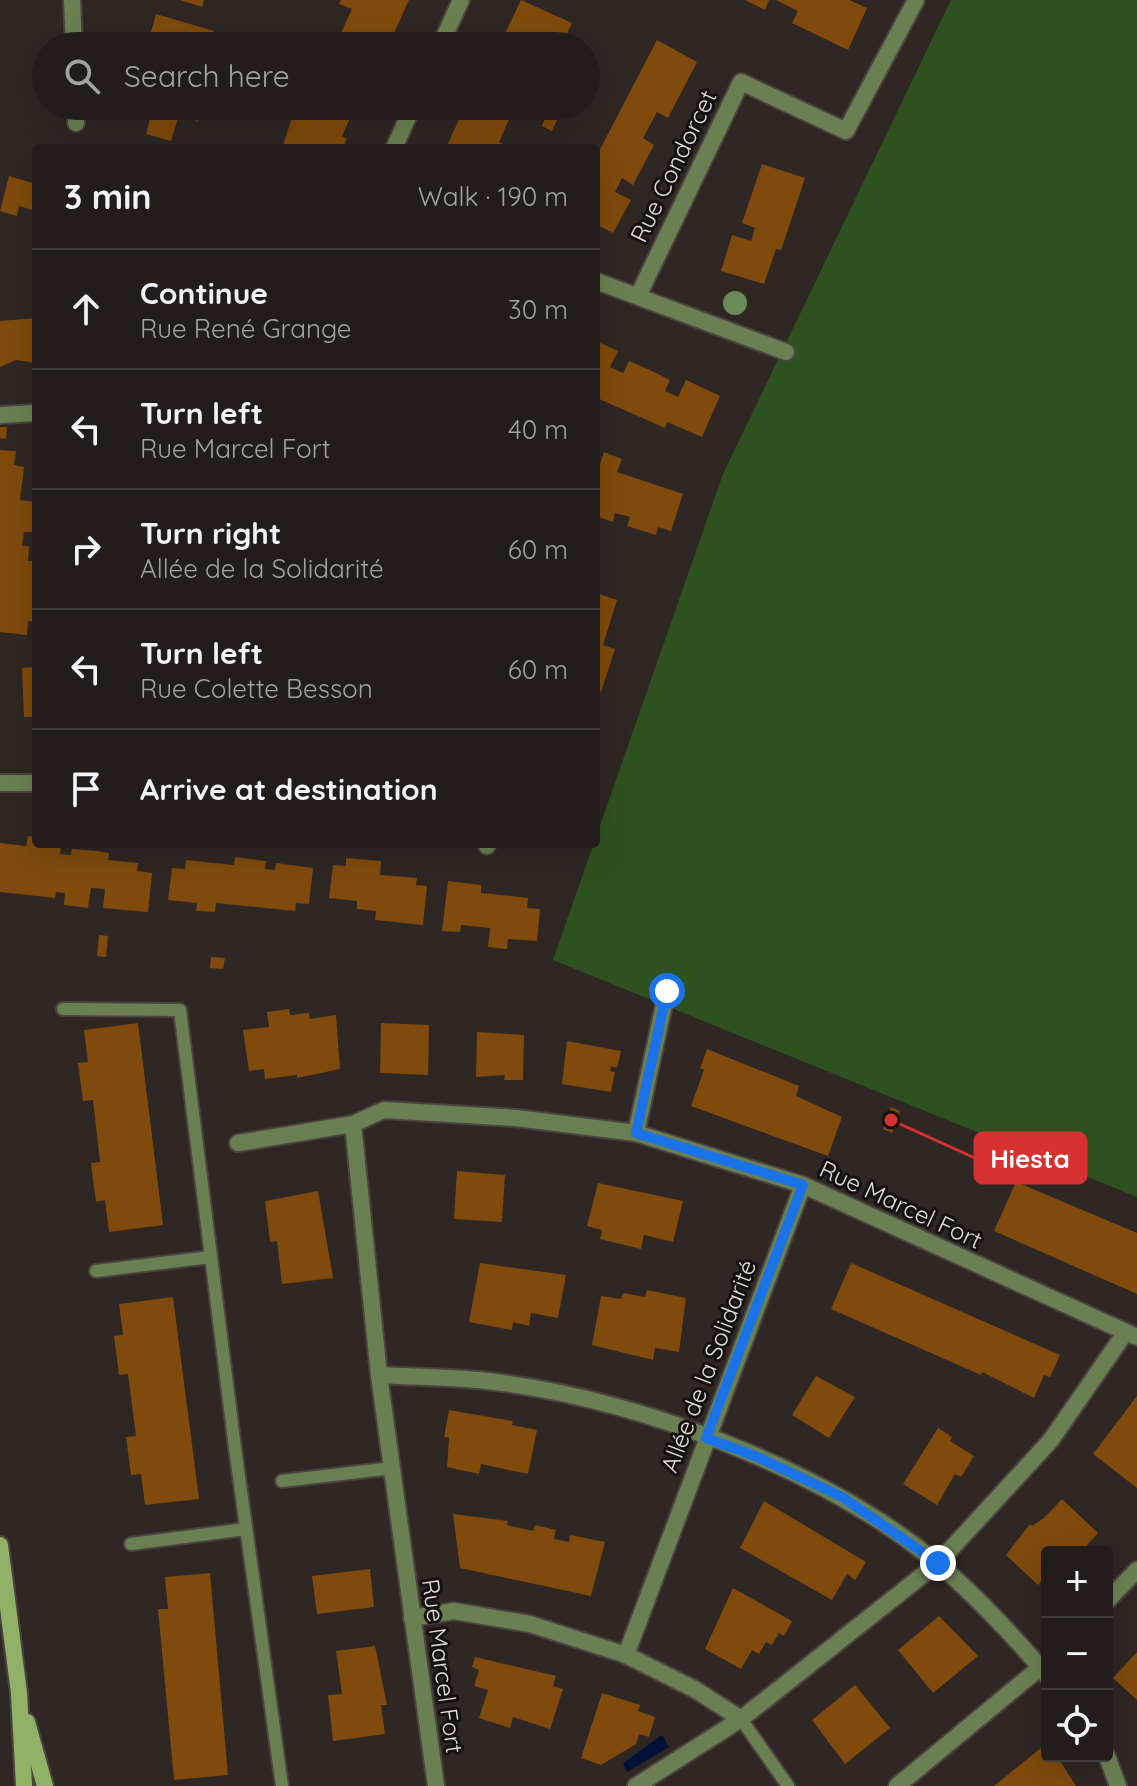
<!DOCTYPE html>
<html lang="en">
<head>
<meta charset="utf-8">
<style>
  body { margin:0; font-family:Quicksand,sans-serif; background:#2e2a28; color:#f1f3f6 }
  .controls { position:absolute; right:24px; bottom:24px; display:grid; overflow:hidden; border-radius:8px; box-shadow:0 8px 32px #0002 }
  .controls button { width:72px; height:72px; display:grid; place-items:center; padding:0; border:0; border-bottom:2px solid #3f3b3a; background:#221d1b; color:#f1f3f6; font:40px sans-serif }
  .stop { position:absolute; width:24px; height:24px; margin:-18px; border:6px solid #1a73e8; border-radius:50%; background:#fff }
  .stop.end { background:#1a73e8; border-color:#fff; box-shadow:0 2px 8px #0008 }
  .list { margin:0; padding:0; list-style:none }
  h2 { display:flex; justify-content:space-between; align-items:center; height:104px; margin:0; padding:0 32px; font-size:34px }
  h2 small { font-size:26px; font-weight:400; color:#a2a2a3 }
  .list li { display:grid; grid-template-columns:52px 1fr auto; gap:24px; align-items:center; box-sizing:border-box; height:120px; padding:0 32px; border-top:2px solid #3f3b3a }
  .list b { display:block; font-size:30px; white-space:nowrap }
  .list p { margin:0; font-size:26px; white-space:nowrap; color:#a2a2a3 }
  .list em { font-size:26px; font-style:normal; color:#a2a2a3 }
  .icon { flex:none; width:44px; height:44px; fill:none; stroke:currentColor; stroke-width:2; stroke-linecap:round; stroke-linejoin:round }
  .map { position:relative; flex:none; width:1137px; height:1786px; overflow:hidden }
  .search { position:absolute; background:#221d1b; box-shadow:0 8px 32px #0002; left:32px; top:32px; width:568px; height:88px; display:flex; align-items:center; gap:20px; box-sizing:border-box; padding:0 28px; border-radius:44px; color:#a2a2a3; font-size:30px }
  .panel { position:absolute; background:#221d1b; box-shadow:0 8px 32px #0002; left:32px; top:144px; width:568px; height:704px; border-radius:8px }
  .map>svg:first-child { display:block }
  .green { fill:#2e521f }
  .water { fill:#001237 }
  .building { fill:#7f4a0c }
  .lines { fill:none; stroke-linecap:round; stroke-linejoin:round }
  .lane-casing { stroke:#4b4441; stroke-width:16 }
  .street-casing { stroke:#4b4441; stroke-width:20 }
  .secondary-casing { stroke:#4b4441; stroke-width:20 }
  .lane { stroke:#6b8052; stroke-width:12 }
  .street { stroke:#6b8052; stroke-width:16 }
  .secondary { stroke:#91b266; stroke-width:16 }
  .tree { fill:#6b8a5a }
  .route { stroke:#1a73e8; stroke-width:10 }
  .labels { text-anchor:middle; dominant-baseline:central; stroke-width:6; stroke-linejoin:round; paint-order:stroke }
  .street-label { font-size:24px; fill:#e3dedc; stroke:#14110f }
  .leader { fill:none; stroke:#d73131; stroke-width:3 }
  .callout-dot { fill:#d73131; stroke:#14110f; stroke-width:3 }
  .callout { fill:#d73131; stroke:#d73131; stroke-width:3 }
  .callout-label { font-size:26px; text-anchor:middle; font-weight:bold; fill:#fff }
</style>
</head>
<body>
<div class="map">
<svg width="1137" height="1786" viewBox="0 0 1137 1786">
  <rect width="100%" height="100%" fill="#2e2724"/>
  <!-- green -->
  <polygon class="green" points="951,0 1137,0 1137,1197 553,960 723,474"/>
  <!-- water -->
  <polygon class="water" points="662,1735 669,1747 627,1772 623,1763"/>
  <!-- building -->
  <g class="building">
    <polygon points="180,0 204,0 202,7"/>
    <polygon points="341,0 409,0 388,46 335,46 352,9 339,4"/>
    <polygon points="521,0 572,23 561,46 493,46 496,40 501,42"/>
    <polygon points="745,0 769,0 765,10"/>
    <polygon points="776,0 849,0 867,8 848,50 792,23 798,11"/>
    <polygon points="156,14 214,31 210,46 147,46"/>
    <polygon points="657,40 697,62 668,118 657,112 643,138 654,145 633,185 622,178 615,192 631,200 613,233 596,224 596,157"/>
    <polygon points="153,106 202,106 198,121 179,115 171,141 146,134"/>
    <polygon points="296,106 355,107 342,136 347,139 342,148 282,148"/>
    <polygon points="465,106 515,106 499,142 505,145 504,148 446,148"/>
    <polygon points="541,106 562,109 552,131 542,126 547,113 539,109"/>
    <polygon points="762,164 805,178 781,250 776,249 764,284 721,271 732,235 751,241 755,228 742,223"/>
    <polygon points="9,176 36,184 36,211 19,206 17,216 0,211"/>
    <polygon points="36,318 36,363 16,360 0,367 0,321"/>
    <polygon points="596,341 618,351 610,367 623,373 629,361 650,370 670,380 665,391 678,397 686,380 720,396 702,437 667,422 665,428 597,398"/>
    <polygon points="0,427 7,427 6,439 0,438"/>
    <polygon points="0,450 16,451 14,465 24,467 20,500 35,502 32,532 24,532 22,546 29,546 28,561 36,561 36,622 28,621 27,635 0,632"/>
    <polygon points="604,452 622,459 617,472 683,494 671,531 658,527 656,535 627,526 630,517 615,513 613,522 596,516 596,465 599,467"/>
    <polygon points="596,593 617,600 603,645 615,649 601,692 596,690"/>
    <polygon points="36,667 36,717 24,717 22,668"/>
    <polygon points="28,836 36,837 36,844 61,844 60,854 71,855 72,849 96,851 109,853 108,860 138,863 137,871 152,873 148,912 103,908 105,889 91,888 88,908 64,905 65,893 56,892 55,898 0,892 0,843 26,846"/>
    <polygon points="235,857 266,861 265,869 275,870 276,863 313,868 309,904 296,903 295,911 216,903 215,912 196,911 197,903 168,900 172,868 185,869 186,860 234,865"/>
    <polygon points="346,858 381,861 380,875 417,878 416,885 427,886 423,925 375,920 376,911 357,909 357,901 329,898 333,865 346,866"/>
    <polygon points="448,881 481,885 481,893 528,898 527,908 540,909 537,941 508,939 507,949 488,947 490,928 461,925 460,932 442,931"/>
    <polygon points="99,935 108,936 106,957 97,956"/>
    <polygon points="211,957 225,958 223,969 210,968"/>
    <polygon points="289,1009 290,1015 309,1013 310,1019 336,1015 340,1069 297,1078 297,1075 265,1079 264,1069 249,1071 243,1030 269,1027 267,1012"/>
    <polygon points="138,1023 163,1225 109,1232 105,1200 96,1202 91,1163 100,1162 93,1100 83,1101 78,1063 88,1062 84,1030"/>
    <polygon points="381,1023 429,1025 428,1075 380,1073"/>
    <polygon points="477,1032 524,1035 523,1080 504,1080 505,1075 476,1077"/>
    <polygon points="567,1041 621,1051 617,1068 611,1066 610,1071 615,1072 611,1092 562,1084"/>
    <polygon points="707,1049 799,1086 796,1096 842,1117 828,1156 691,1106 704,1070 700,1068"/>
    <polygon points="891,1107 900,1111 892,1133 883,1129"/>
    <polygon points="457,1171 505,1175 502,1222 454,1219"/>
    <polygon points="1016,1182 1137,1233 1137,1294 994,1231"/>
    <polygon points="598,1183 683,1201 673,1242 644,1235 641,1249 600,1239 602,1230 587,1226"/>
    <polygon points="318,1191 333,1278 282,1284 277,1241 270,1242 265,1201"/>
    <polygon points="480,1263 566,1275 558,1318 531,1313 529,1326 513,1322 512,1330 469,1322"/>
    <polygon points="851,1263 1060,1355 1050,1377 1044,1375 1034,1398 982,1372 981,1375 831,1309"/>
    <polygon points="647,1290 686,1298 679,1352 655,1348 653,1360 592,1345 601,1296 621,1299 623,1293 645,1297"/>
    <polygon points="173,1297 199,1499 145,1505 141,1474 131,1475 126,1437 136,1436 128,1374 119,1375 114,1336 123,1335 119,1304"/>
    <polygon points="816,1376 855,1397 829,1438 792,1415"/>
    <polygon points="1137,1396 1137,1488 1093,1454"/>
    <polygon points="449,1410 513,1421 512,1425 537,1430 528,1474 481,1464 479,1474 447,1467 449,1438 444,1437"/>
    <polygon points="938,1428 952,1437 950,1441 974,1456 961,1477 955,1474 937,1505 903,1484"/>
    <polygon points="1062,1499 1098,1533 1081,1552 1047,1552 1047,1575 1038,1585 1006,1555 1030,1524 1032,1526 1044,1518"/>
    <polygon points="764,1501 866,1562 855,1580 847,1574 832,1600 740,1548"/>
    <polygon points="453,1514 508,1521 507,1525 533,1531 535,1525 556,1530 554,1539 569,1542 570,1535 605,1542 591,1596 460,1568"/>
    <polygon points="370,1569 374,1607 317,1614 312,1576"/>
    <polygon points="210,1573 228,1775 174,1780 158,1609 168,1609 165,1577"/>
    <polygon points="733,1588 792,1621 784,1636 779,1633 772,1645 766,1642 759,1654 752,1650 741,1669 705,1649"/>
    <polygon points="939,1616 978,1656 933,1693 898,1650"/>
    <polygon points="375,1646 387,1705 381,1705 385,1734 333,1741 328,1695 342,1694 336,1651"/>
    <polygon points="1137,1652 1137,1700 1113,1678"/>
    <polygon points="475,1657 556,1676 553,1686 563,1689 550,1729 513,1717 510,1728 479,1718 488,1690 474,1686 479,1670 472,1667"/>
    <polygon points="855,1685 890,1728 845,1764 812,1720"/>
    <polygon points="602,1693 640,1705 638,1711 655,1717 649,1737 639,1734 636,1744 601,1765 581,1758"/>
    <polygon points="1047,1743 1047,1756 1057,1756 1076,1786 994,1786"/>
  </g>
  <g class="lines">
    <defs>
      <g id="lane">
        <polyline points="63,1009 180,1010 235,1448 282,1786"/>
        <polyline points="96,1271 211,1257"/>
        <polyline points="282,1481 392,1468"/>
        <polyline points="131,1544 246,1529"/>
        <polyline points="741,1719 788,1786"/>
      </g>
      <g id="street">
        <polyline points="72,0 74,46"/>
        <polyline points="440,46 461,0"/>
        <polyline points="76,106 76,123"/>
        <polyline points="394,148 413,106"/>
        <polyline points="596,281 786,352"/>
        <polyline points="639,294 741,82 846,131 916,0"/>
        <polyline points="0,415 36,413"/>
        <polyline points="0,783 36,783"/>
        <polyline points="487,844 487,846"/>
        <polyline points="353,1124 379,1375 436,1786"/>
        <polyline points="636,1133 667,991"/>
        <polyline points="238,1143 353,1124 384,1110 516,1118 636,1133 803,1185 1137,1337"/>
        <path d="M379,1375c36,2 73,2 108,6 147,17 336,87 450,182 33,27 83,79 110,113"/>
        <polyline points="1107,1601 1137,1570"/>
        <polyline points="412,1618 454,1611 530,1624 626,1655 696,1690 741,1719"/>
        <polyline points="626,1655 803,1185"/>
        <polyline points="1107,1756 1118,1786"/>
        <polyline points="636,1786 741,1719 938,1563 1051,1440 1125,1333"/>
        <polyline points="897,1786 1047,1662"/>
      </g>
      <g id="secondary">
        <polyline points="0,1545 19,1693 24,1786"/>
        <polyline points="27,1722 45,1786"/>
      </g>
    </defs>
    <!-- lane casing -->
    <use href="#lane" class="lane-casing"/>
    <!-- street casing -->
    <use href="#street" class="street-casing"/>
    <!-- secondary casing -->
    <use href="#secondary" class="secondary-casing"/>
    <!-- lane -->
    <use href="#lane" class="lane"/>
    <!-- street -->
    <use href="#street" class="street"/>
    <!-- secondary -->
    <use href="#secondary" class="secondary"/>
  </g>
  <!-- trees -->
  <circle class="tree" cx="735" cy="303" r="12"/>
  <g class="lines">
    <!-- route -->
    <polyline class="route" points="667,991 636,1133 803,1185 706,1438 755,1456 842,1497 938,1563"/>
  </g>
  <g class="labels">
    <!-- street labels -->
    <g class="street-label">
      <text transform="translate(673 166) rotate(-64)">Rue Condorcet</text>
      <text transform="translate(901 1204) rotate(25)">Rue Marcel Fort</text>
      <text transform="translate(708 1366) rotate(-69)">Allée de la Solidarité</text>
      <text transform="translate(443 1666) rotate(82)">Rue Marcel Fort</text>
    </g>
  </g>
  <!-- callouts -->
  <path class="leader" d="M891 1120L975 1158"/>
  <circle class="callout-dot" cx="891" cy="1120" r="8"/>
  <rect class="callout" x="975" y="1133" width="111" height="50" rx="8"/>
  <g class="callout-label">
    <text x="1030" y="1168">Hiesta</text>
  </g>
</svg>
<div class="controls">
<button>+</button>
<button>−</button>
<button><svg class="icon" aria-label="locate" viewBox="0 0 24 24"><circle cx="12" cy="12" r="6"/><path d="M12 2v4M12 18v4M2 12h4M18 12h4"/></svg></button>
</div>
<div class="stop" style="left:667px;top:991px"></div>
<div class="stop end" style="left:938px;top:1563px"></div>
<div class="search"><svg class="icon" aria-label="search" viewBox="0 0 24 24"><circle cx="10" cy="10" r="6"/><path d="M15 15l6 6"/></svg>Search here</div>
<section class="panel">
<h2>3 min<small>Walk · 190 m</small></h2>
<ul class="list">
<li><svg class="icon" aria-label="ahead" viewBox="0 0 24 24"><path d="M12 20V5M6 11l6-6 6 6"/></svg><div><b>Continue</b><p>Rue René Grange</p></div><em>30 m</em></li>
<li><svg class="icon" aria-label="left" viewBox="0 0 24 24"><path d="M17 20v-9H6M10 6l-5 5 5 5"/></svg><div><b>Turn left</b><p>Rue Marcel Fort</p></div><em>40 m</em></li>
<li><svg class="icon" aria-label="right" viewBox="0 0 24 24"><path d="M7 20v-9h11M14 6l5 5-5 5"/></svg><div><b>Turn right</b><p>Allée de la Solidarité</p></div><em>60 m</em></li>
<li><svg class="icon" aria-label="left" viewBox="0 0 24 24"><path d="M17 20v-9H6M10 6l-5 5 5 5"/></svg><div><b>Turn left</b><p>Rue Colette Besson</p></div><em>60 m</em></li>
<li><svg class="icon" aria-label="arrive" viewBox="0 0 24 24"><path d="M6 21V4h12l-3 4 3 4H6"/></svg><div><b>Arrive at destination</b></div></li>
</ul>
</section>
</div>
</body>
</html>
